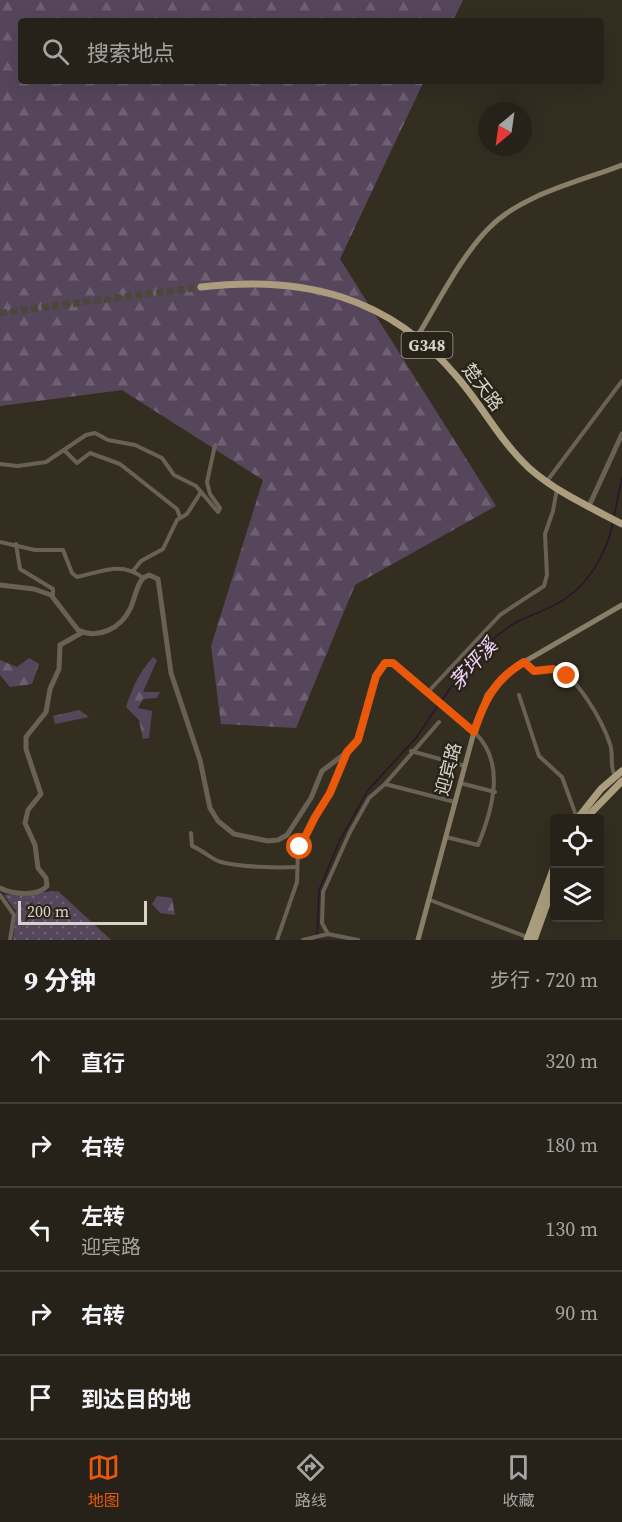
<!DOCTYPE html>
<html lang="zh">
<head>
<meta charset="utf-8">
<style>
  body { margin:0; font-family:"Source Serif 4","Noto Sans SC",serif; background:#332f26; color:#f1f3f6 }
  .controls { position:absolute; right:18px; bottom:18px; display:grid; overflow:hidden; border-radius:6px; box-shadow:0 6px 24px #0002 }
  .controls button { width:54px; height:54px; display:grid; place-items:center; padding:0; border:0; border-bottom:2px solid #433f38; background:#272219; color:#f1f3f6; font:30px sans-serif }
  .compass { position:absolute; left:478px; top:102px; width:54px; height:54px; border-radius:50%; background:#272219; box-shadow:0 6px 24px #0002; rotate:209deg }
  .scale { position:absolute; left:18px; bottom:15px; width:129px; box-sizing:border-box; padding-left:6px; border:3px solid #d7d3cb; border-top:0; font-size:16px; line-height:21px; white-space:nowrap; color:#d7d3cb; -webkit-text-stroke:4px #2a2418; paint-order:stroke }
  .stop { position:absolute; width:18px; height:18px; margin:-14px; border:4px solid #ea580c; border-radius:50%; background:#fff }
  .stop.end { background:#ea580c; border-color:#fff; box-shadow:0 2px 6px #0008 }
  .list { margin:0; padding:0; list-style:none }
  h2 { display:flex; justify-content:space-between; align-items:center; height:78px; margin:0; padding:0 24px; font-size:26px }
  h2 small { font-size:20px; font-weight:400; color:#a4a4a2 }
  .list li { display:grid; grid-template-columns:39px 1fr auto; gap:18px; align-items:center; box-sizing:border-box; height:84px; padding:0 24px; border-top:2px solid #433f38 }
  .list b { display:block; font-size:22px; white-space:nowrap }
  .list p { margin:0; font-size:20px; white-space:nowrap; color:#a4a4a2 }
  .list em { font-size:20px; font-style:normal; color:#a4a4a2 }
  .icon { flex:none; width:33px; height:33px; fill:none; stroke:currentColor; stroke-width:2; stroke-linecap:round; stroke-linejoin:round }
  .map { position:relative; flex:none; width:622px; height:940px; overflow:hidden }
  .search { position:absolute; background:#272219; box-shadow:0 6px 24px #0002; left:18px; right:18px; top:18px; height:66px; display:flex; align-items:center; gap:15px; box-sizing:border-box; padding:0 21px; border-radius:6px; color:#a4a4a2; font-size:22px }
  .sheet { height:498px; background:#272219 }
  nav { display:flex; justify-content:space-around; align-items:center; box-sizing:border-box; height:84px; border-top:2px solid #433f38; background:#272219; font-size:16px; color:#a4a4a2 }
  nav a { display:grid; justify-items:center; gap:3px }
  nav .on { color:#ea580c }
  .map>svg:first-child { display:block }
  .forest { fill:url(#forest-firs) }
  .park { fill:url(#park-dots) }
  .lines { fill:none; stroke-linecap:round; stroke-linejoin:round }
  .stream { stroke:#27152d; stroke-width:1.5 }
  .trunk-tunnel { stroke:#4c473a; stroke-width:7; stroke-dasharray:7 3.5; stroke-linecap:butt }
  .minor { stroke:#696254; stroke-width:4 }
  .tertiary { stroke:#696254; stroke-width:5 }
  .secondary { stroke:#897e68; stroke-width:5 }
  .trunk { stroke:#ac9d7e; stroke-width:7 }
  .route { stroke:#ea580c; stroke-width:8 }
  .labels { text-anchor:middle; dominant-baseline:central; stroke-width:5; stroke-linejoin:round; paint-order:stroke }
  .shield { fill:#2a2418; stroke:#a39e95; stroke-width:1.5 }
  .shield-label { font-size:16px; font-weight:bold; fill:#d7d3cb }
  .street-label { font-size:18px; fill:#d7d3cb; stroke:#2a2418 }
  .water-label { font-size:20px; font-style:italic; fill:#f3d4fe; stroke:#2a2418 }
</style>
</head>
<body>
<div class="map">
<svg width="622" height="940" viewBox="0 0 622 940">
  <defs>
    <pattern id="forest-firs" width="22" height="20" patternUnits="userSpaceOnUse" patternTransform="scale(1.5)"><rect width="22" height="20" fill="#56465c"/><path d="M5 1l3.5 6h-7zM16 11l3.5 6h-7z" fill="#6e6072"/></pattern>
    <pattern id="park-dots" width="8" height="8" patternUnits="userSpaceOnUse" patternTransform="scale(1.5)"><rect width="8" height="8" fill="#56465c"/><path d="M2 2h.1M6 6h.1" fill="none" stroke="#6e6072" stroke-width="1.8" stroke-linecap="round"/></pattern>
  </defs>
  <rect width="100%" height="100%" fill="#342e21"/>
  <!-- forest -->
  <g class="forest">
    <polygon points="0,0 463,0 453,21 21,21 21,81 424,81 340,259 496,506 355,585 296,728 221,724 211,646 263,480 122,390 0,406"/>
    <path d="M153,657l4,3 -14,32h17l-3,6 -14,1 -5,9 14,3 -3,27 -6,1 -4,-19 -13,-13c6,-19 13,-34 27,-50z"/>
    <polygon points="29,658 39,664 32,684 10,687 0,675 0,660 17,667"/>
    <polygon points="79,710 89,717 55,724 53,716"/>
    <polygon points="157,896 172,898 175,915 160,913 152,904"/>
  </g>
  <!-- park -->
  <polygon class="park" points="58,891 111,940 13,940 16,911 4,895"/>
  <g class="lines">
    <!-- stream -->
    <g class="stream">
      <polyline points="614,517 622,477"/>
      <path d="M442,700c19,-28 43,-59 73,-77 17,-10 39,-14 54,-27 23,-17 39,-47 44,-74"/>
      <polyline points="317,940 319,890 339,842 368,790 416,738 439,704"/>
    </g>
    <!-- trunk-tunnel -->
    <polyline class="trunk-tunnel" points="0,313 201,287"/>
    <!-- minor -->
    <g class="minor">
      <polyline points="64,450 77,463 90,453 120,464 177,509 180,517"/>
      <polyline points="0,464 18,466 46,462 86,435 95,433 108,440 135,445 162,458 174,475 196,486 218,512 220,508 210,494 207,482 215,445"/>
      <polyline points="547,481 622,381"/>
      <path d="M0,542l35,8h28l9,23 5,4c24,-5 45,-16 66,1"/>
      <polyline points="16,544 20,569 53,589 53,597"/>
      <polyline points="133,571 141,561 163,549 177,520 187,514 201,492"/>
      <path d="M524,662l10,9c6,-1 12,-3 19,-2 23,3 50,54 57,75 4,11 -1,21 5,32"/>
      <polyline points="428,692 500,615 544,586 547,575 545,534 553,511 557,489"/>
      <polyline points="519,695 539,756 562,777 577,818"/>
      <polyline points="411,751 465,766"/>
      <polyline points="460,783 495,792"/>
      <polyline points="385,784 455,802"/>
      <path d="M191,833l1,13c11,4 20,14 29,16 18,5 56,6 76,5"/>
      <path d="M446,837l32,8c14,-34 29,-83 -4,-113"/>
      <polyline points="0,895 14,915 10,940"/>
      <polyline points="430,900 527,937"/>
      <polyline points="328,934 322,923 323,892 350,832 369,798 385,784 439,722"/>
      <polyline points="277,940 297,882 298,851 315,817 330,793 347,753"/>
      <polyline points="303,940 328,934 358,940"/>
    </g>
    <!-- tertiary -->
    <g class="tertiary">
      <polyline points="589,506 622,434"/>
      <path d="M0,585l34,4 17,6 27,35c20,10 43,-2 52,-21 5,-10 6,-23 13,-31l6,-3 9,4 13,94 29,87 10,48 8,13 16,13 34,7 10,-1 9,-5 24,-37 11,-27 29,-22 7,-9 18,-64 11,-14 11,4 76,66"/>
      <path d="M0,888c11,6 38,9 47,-2l-1,-8 -8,-10 -3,-23 -10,-22 3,-13 13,-16 -15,-45v-12l20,-25 4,-23 9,-20 1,-24 23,-13"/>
    </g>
    <!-- secondary -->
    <g class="secondary">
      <path d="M417,337c21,-34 44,-81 72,-109 33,-34 90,-46 133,-63"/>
      <polyline points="418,940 474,732 487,695 500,679 517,666 622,605"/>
    </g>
    <!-- trunk -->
    <g class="trunk">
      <path d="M201,287c102,-12 189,9 257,91 25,29 43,64 71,90 27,24 61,39 93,56"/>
      <polyline points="578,818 601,789 622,771"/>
      <polyline points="586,818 622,781"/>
      <polyline points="527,940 554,867"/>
      <polyline points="534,940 554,884"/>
    </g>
  </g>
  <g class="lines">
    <!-- route -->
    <path class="route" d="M300,847l15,-30 15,-24 17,-41 11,-12 18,-64 9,-13h8l81,69c10,-31 21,-53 50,-70l10,9 19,-2 14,7"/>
  </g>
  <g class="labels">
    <!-- shield labels -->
    <rect class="shield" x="401.5" y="332" width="51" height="26" rx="4.5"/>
    <g class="shield-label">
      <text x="427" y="345">G348</text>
    </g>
    <!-- street labels -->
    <g class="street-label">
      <text transform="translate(483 387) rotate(53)">楚天路</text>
      <text transform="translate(448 769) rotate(-75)">迎宾路</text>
    </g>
    <!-- water labels -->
    <g class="water-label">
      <text transform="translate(473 664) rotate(-48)">茅坪溪</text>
    </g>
  </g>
</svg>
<div class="controls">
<button><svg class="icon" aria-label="locate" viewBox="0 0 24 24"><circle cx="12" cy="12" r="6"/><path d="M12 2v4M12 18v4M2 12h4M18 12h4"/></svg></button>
<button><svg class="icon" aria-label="layers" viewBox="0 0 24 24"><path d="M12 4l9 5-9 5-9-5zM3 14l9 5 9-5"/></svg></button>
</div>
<svg class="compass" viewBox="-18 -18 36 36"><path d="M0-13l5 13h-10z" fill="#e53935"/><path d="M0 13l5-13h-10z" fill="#a4a4a2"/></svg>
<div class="scale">200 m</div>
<div class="stop" style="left:300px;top:847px"></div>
<div class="stop end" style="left:567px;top:676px"></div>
<div class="search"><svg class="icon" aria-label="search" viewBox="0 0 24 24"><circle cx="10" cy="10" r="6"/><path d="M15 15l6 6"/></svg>搜索地点</div>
</div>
<section class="sheet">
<h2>9 分钟<small>步行 · 720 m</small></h2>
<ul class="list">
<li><svg class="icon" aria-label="ahead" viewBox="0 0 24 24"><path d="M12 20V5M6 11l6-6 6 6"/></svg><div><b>直行</b></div><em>320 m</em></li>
<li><svg class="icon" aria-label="right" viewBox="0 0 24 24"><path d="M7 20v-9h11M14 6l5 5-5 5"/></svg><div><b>右转</b></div><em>180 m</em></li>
<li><svg class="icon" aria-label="left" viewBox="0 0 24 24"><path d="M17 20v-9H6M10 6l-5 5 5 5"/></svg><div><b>左转</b><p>迎宾路</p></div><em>130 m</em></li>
<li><svg class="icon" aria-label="right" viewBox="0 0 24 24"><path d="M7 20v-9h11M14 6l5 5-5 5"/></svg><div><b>右转</b></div><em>90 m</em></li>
<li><svg class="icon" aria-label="arrive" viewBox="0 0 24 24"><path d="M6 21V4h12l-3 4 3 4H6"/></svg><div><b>到达目的地</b></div></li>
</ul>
</section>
<nav>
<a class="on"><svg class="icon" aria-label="map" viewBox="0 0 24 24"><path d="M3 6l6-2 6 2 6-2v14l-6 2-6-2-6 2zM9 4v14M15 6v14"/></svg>地图</a>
<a><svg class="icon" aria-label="directions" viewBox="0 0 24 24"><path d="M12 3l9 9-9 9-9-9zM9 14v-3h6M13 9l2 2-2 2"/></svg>路线</a>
<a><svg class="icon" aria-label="saved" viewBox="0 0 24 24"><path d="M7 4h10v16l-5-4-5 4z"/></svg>收藏</a>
</nav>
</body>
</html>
